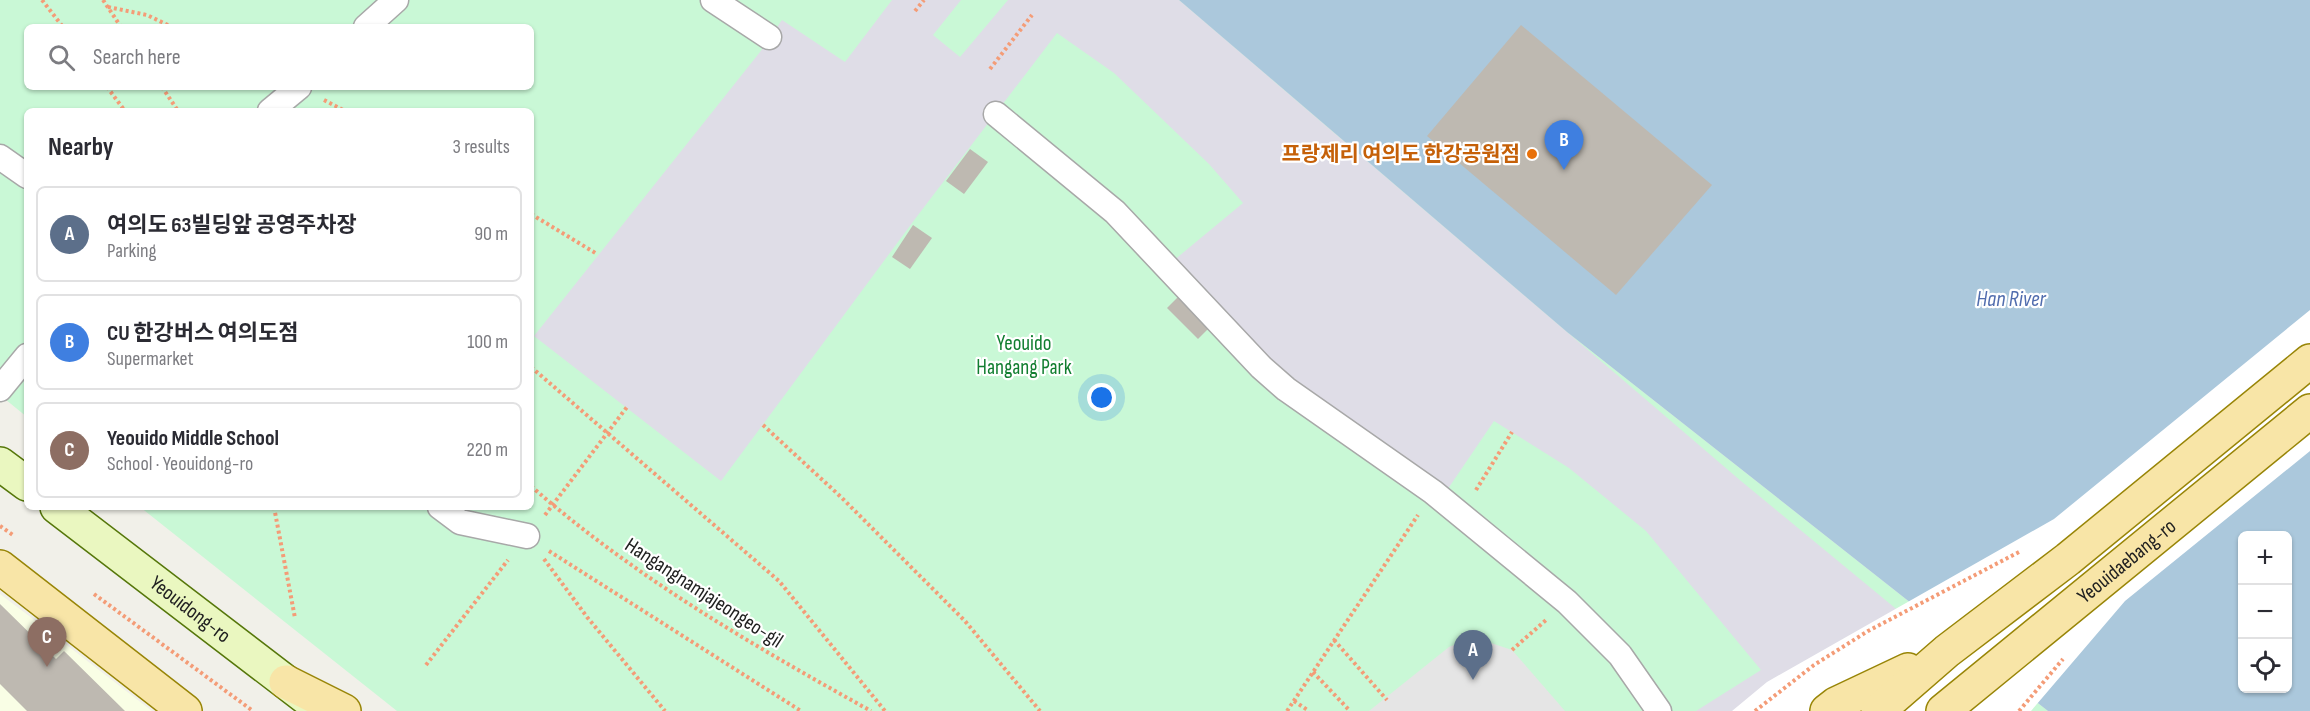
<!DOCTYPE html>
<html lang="en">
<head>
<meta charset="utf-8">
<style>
  body { margin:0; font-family:"Sofia Sans Condensed","Noto Sans KR",sans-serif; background:#f2f2f3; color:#2b2b33 }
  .controls { position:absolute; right:18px; bottom:18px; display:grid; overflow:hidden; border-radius:9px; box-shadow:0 2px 4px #0004 }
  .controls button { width:54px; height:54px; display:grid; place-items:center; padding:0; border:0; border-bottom:2px solid #e1e1e2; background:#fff; color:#2b2b33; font:30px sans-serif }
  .you { position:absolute; left:1102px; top:398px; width:21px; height:21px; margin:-15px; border:4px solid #fff; border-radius:50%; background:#1a73e8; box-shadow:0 0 0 9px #1a73e833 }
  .badge { display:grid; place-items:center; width:39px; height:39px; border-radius:50%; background:#ea580c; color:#fff; font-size:20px; font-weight:700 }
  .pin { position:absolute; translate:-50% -50px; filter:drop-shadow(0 2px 3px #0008) }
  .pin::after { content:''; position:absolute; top:32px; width:21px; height:18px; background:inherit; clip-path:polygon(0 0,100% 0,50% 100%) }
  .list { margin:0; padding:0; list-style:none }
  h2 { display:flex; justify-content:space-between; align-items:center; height:78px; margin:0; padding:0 24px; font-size:26px }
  h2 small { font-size:20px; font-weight:400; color:#7c7c81 }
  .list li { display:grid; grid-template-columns:39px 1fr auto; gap:18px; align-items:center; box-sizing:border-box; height:96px; margin:0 12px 12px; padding:0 12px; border:2px solid #e1e1e2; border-radius:9px }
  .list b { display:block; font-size:22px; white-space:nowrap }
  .list p { margin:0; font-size:20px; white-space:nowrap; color:#7c7c81 }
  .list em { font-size:20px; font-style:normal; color:#7c7c81 }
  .icon { flex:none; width:33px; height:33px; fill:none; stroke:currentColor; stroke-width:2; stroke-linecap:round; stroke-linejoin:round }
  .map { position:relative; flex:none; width:2310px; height:711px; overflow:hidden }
  .search { position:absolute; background:#fff; box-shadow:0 2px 4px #0004; left:24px; top:24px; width:510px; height:66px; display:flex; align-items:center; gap:15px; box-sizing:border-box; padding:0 21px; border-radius:9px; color:#7c7c81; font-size:22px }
  .panel { position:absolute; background:#fff; box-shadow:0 2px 4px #0004; left:24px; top:108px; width:510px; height:402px; border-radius:9px }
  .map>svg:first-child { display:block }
  .education { fill:#f9fee5 }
  .park { fill:#c9f8d6; fill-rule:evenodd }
  .parking { fill:#e5e5e5 }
  .plaza { fill:#dfdde7 }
  .water { fill:#abc8dc; fill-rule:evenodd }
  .pier { fill:#fff }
  .building { fill:#beb9b1 }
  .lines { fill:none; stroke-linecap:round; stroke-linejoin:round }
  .pedestrian-casing { stroke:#a8a8a8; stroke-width:27 }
  .secondary-casing { stroke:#56770a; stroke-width:36 }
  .primary-casing { stroke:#988507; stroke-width:36 }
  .path { stroke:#f49c77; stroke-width:4; stroke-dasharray:3 3; stroke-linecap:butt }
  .pedestrian { stroke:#fff; stroke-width:24 }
  .secondary { stroke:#eaf7c0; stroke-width:33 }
  .primary { stroke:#f8e5a7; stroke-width:33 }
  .food-dot { fill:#e8710a; stroke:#fff; stroke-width:2 }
  .labels { text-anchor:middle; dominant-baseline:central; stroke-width:4.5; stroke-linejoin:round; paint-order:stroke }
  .food-label { font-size:21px; font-weight:bold; fill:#c56008; stroke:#fff; text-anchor:end }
  .park-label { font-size:21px; fill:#117e30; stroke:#fff }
  .street-label { font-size:21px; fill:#212121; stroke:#fff }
  .water-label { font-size:22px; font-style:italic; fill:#516dae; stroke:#fff }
</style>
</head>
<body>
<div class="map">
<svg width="2310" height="711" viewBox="0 0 2310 711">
  <rect width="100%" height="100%" fill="#f1f0e9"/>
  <!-- education -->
  <polygon class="education" points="0,594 37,622 152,711 0,711"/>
  <!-- park -->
  <path class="park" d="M0,0h1179l388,332 481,379h-1651l-257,-204h391v-396h-504v306l-27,-22zM27,27h504v60h-504z"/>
  <!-- parking -->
  <polygon class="parking" points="1473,637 1512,650 1565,711 1369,711 1449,647"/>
  <!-- plaza -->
  <polygon class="plaza" points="892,0 961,0 933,35 960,57 1008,0 1179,0 1741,481 2020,711 1696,711 1761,670 1646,531 1569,468 1494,421 1441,499 1286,389 1167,266 1243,203 1209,164 1114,73 1057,33 915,219 721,481 534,336 760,52 782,20 845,62"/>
  <!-- water -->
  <path class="water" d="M1179,0h1131v711h-262l-481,-379zM2242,536h46v152h-46z"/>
  <!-- pier -->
  <polygon class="pier" points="2310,310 2310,451 2125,601 2031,711 1732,711 1767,682 2054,519"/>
  <!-- building -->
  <g class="building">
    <polygon points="1521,25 1712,185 1616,295 1427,136"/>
    <polygon points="970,149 988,162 964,194 946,181"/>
    <polygon points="913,225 932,238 910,269 892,257"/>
    <polygon points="1182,293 1213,324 1198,339 1167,308"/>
    <polygon points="0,604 56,659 64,651 125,711 27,711 0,684"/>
  </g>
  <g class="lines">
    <defs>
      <g id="pedestrian">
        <polyline points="713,0 769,37"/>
        <polyline points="366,27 396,0"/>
        <polyline points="270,111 299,87"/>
        <polyline points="996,114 1115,212 1261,367 1286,389 1433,492 1567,602 1620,655 1659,711"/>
        <polyline points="0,157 27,176"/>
        <polyline points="0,389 27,356"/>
        <polyline points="440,507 460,522 527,536"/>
      </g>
      <g id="secondary">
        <polyline points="0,464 27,484"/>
        <path id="s1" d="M57,507l251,192"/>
      </g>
      <g id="primary">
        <polyline points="0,567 185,711"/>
        <polyline points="286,682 344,711"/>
        <polyline points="1827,711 1836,704 1908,670"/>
        <polyline points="1878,711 1947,651 2068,559 2310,361"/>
        <path id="s2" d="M1943,711l367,-300"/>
      </g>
    </defs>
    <!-- pedestrian casing -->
    <use href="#pedestrian" class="pedestrian-casing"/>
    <!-- secondary casing -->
    <use href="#secondary" class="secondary-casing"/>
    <!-- primary casing -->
    <use href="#primary" class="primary-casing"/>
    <!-- path -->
    <g class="path">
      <polyline points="42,0 63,27"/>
      <polyline points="103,0 121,27"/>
      <polyline points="108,7 147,15 172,27"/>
      <polyline points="915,11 924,0"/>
      <polyline points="990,69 1032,15"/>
      <polyline points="107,87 125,111"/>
      <polyline points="162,87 178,111"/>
      <polyline points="324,100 345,111"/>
      <polyline points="531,214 597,254"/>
      <polyline points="531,367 779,581 885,711"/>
      <polyline points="763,425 841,497 965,621 1040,711"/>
      <path d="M531,486c102,90 221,159 340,225"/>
      <polyline points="1476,490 1512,432"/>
      <polyline points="274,507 295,618"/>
      <polyline points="545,515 627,407"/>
      <polyline points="0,526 13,535"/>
      <polyline points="549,551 801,711"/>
      <polyline points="544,559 587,617 665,711"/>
      <polyline points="94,594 253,711"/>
      <polyline points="1334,640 1387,700"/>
      <polyline points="1512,650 1546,620"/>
      <polyline points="426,665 508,560"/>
      <polyline points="1313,672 1350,711"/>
      <polyline points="1294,701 1309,711"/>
      <polyline points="1287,711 1418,515"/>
      <polyline points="1755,711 1814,665 1868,631 2019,552"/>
      <polyline points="2019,711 2063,659"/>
    </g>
    <!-- pedestrian -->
    <use href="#pedestrian" class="pedestrian"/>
    <!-- secondary -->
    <use href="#secondary" class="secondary"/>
    <!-- primary -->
    <use href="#primary" class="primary"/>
  </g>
  <!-- markers -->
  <circle class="food-dot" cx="1532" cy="154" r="6"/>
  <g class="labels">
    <!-- food labels -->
    <g class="food-label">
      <text x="1520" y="154">프랑제리 여의도 한강공원점</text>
    </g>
    <!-- park labels -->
    <g class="park-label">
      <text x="1024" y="343">Yeouido<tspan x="1024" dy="24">Hangang Park</tspan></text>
    </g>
    <!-- street labels -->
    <g class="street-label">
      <text stroke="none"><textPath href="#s2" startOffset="237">Yeouidaebang-ro</textPath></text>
      <text transform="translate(704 593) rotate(33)">Hangangnamjajeongeo-gil</text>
      <text stroke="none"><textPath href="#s1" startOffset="168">Yeouidong-ro</textPath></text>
    </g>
    <!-- water labels -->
    <g class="water-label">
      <text x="2011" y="299">Han River</text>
    </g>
  </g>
</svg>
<div class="controls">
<button>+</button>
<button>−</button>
<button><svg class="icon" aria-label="locate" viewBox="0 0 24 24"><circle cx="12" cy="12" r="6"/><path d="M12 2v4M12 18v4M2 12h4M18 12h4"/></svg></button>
</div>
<div class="you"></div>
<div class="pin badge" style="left:1473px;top:680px;background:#5c6f8a">A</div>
<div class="pin badge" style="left:1564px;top:170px;background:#3f7fe0">B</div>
<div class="pin badge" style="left:47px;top:667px;background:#8d6e63">C</div>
<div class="search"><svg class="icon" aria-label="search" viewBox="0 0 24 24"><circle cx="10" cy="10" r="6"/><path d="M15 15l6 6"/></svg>Search here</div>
<section class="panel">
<h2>Nearby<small>3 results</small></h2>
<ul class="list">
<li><span class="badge" style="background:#5c6f8a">A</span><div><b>여의도 63빌딩앞 공영주차장</b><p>Parking</p></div><em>90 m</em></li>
<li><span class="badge" style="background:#3f7fe0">B</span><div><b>CU 한강버스 여의도점</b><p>Supermarket</p></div><em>100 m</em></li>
<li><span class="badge" style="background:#8d6e63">C</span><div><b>Yeouido Middle School</b><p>School · Yeouidong-ro</p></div><em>220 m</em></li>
</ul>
</section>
</div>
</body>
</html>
